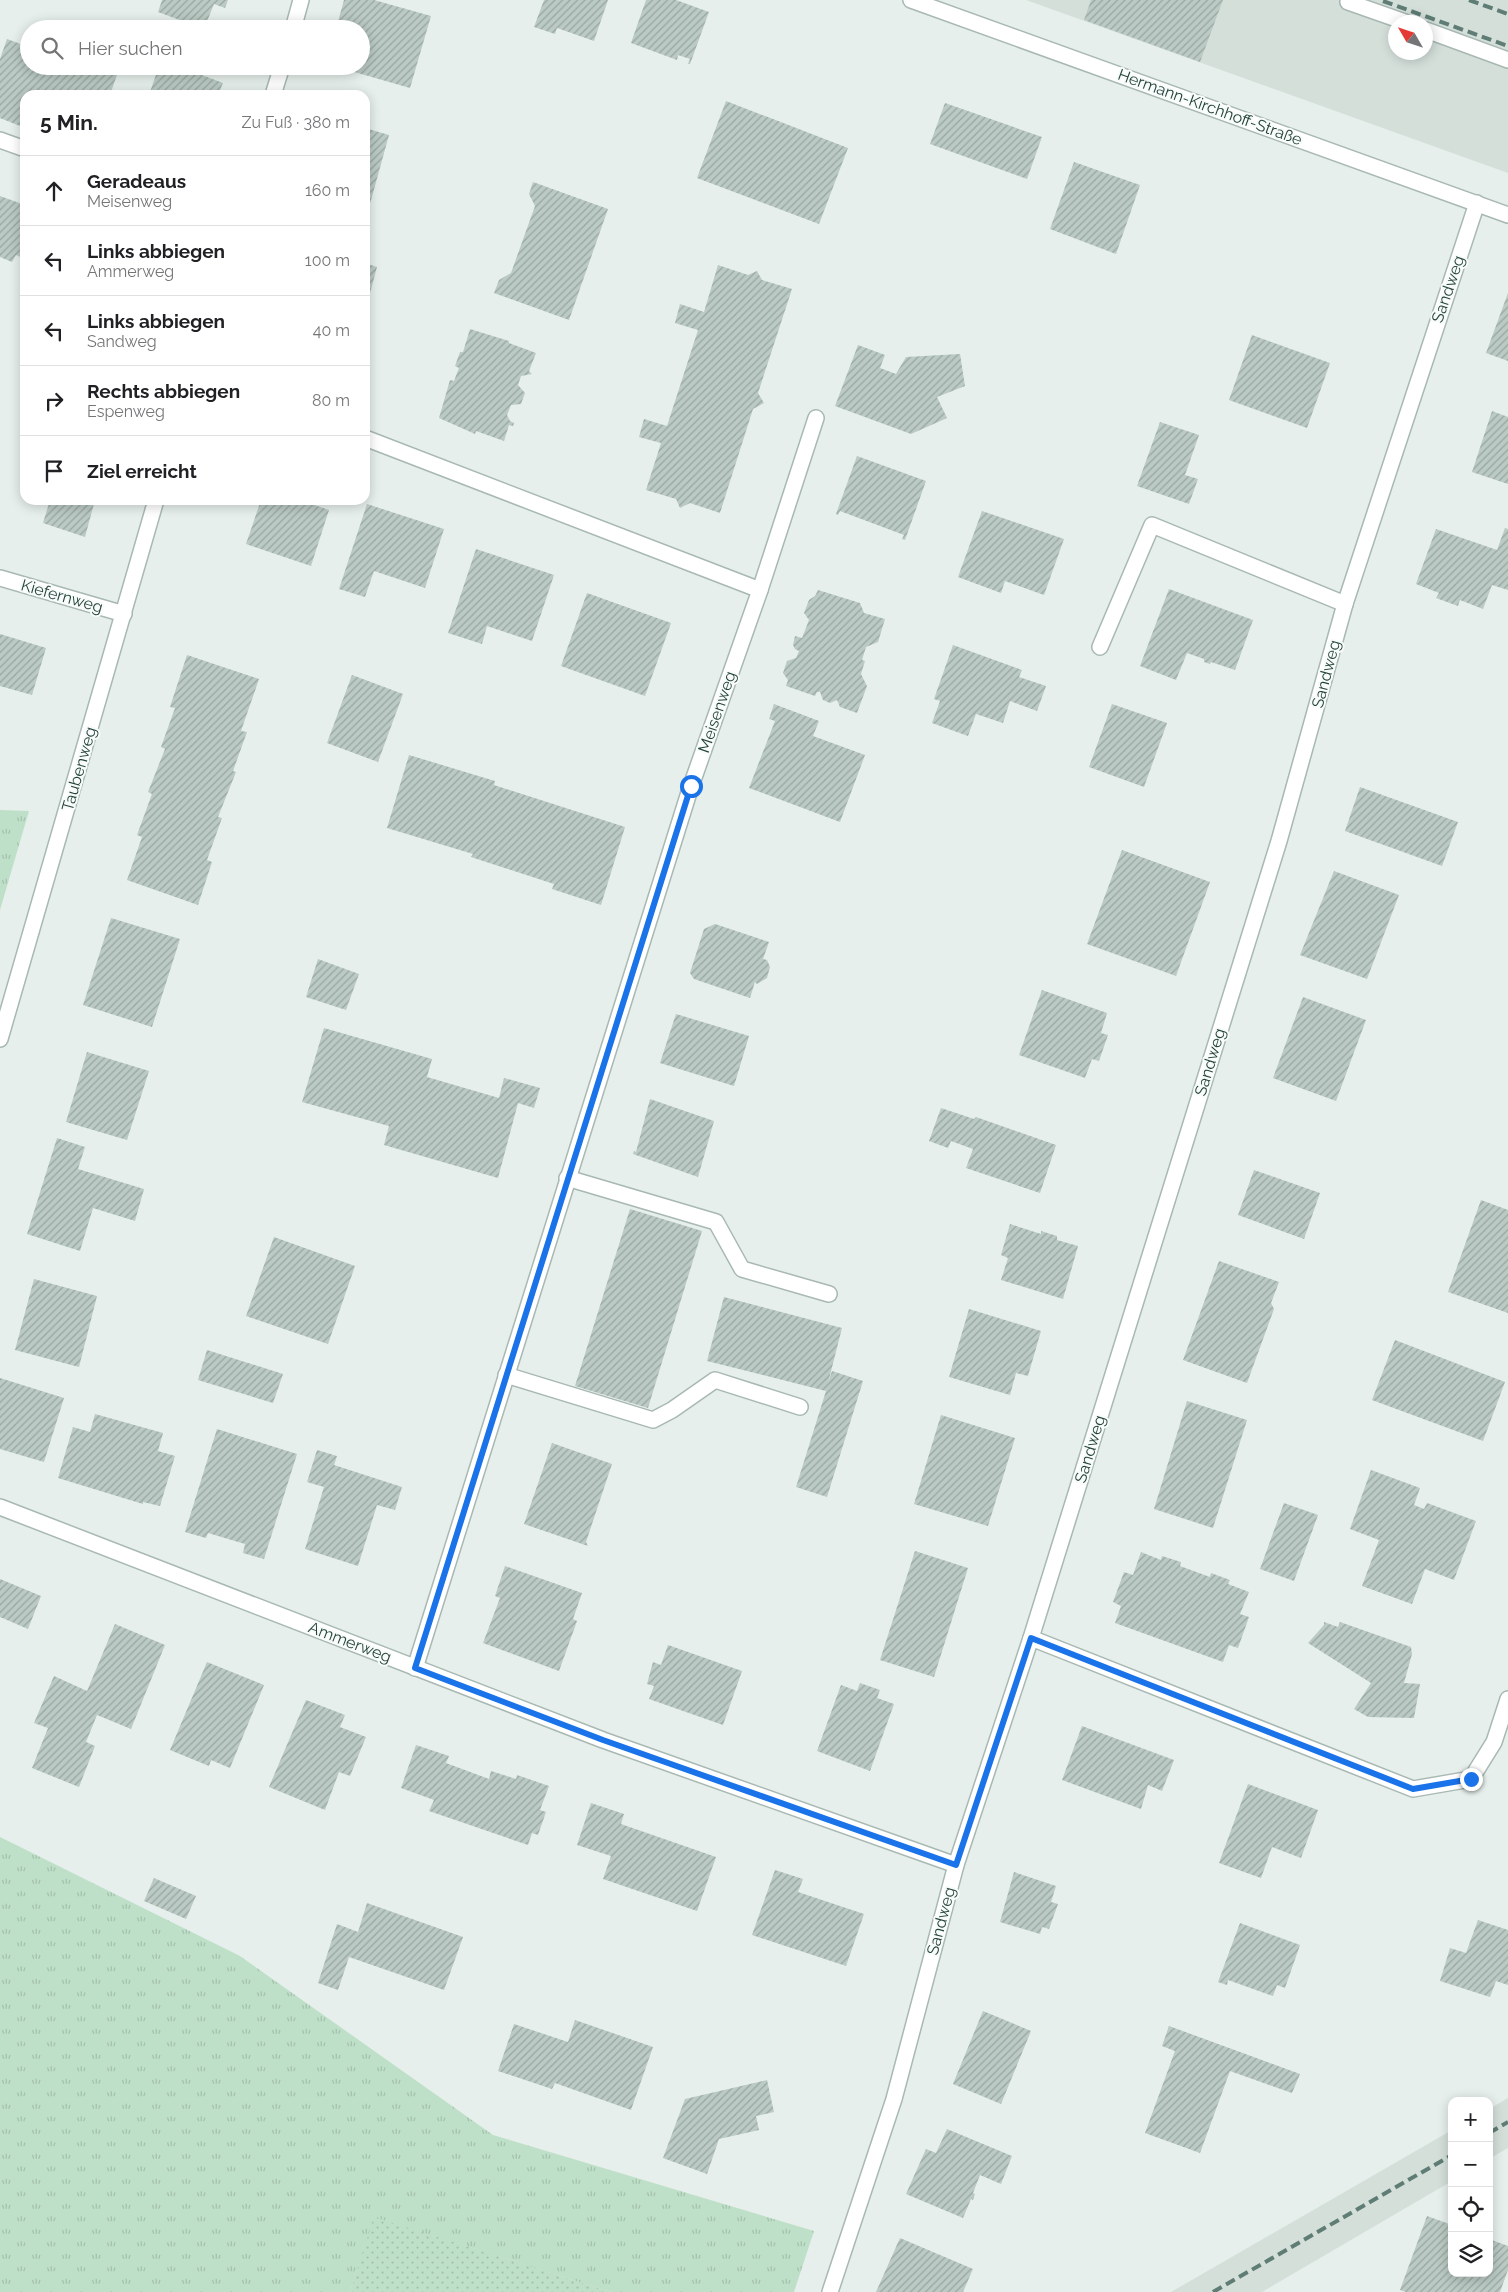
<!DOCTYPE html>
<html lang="de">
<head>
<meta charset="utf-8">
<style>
  body { margin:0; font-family:Raleway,sans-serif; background:#f2f2f2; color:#202124 }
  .controls { position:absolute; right:15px; bottom:15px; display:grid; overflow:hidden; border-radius:10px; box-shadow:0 2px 12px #0003 }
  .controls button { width:45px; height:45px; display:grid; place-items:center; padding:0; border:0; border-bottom:1px solid #e0e0e0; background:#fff; color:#202124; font:25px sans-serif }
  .compass { position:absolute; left:1388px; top:15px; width:45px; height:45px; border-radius:50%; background:#fff; box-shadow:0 2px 12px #0003; rotate:309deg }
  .stop { position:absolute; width:15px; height:15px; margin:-11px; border:4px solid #1a73e8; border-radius:50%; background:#fff }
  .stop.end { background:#1a73e8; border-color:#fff; box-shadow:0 1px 5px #0008 }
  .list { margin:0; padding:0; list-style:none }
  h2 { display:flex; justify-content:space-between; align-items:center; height:65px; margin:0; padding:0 20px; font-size:21px }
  h2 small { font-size:16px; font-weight:400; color:#757577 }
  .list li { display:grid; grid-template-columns:32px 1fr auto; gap:15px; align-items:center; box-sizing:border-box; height:70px; padding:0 20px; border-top:1px solid #e0e0e0 }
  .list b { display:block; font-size:19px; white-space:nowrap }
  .list p { margin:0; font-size:16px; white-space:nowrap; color:#757577 }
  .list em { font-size:16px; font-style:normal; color:#757577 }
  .icon { flex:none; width:28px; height:28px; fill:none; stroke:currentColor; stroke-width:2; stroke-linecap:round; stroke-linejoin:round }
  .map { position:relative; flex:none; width:1508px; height:2292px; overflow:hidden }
  .search { position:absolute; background:#fff; box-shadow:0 2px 12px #0003; left:20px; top:20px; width:350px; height:55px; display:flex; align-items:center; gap:12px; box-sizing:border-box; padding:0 18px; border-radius:28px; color:#757577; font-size:19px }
  .panel { position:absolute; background:#fff; box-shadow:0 2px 12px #0003; left:20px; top:90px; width:350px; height:415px; border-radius:15px }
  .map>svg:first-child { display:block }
  .built { fill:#d4dfda; fill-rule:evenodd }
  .grass { fill:url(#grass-dots) }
  .park { fill:url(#park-tufts) }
  .building { fill:url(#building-hatch) }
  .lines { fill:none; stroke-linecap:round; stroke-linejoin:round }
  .service-casing { stroke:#a8b8b2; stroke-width:18 }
  .minor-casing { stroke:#a8b8b2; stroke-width:18 }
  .service { stroke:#fff; stroke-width:15 }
  .minor { stroke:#fff; stroke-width:15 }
  .rail { stroke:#5f7d75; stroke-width:4; stroke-dasharray:10 5; stroke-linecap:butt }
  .route { stroke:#1a73e8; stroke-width:6 }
  .labels { text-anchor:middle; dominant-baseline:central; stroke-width:4; stroke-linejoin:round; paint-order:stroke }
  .street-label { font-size:16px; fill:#24423a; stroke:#f7fbf9 }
</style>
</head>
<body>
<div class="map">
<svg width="1508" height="2292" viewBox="0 0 1508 2292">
  <defs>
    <pattern id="grass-dots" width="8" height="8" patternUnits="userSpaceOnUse" patternTransform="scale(1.25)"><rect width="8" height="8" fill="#bfe0c8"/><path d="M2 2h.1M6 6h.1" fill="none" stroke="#a4c1ad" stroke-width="1.8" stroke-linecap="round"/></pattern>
    <pattern id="park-tufts" width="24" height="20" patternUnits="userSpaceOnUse" patternTransform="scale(1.25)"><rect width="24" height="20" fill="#bfe0c8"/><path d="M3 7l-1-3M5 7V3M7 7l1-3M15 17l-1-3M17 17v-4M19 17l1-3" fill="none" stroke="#a4c1ad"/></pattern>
    <pattern id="building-hatch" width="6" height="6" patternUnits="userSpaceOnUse" patternTransform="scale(1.25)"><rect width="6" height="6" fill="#bbcac4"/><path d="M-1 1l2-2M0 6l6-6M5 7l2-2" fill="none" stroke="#98a6a0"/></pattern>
  </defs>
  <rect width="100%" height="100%" fill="#e6efeb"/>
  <!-- built -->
  <g class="built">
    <path d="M1026,0h482v173zM1396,22h30v30h-30z"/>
    <polygon points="1508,2098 1508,2148 1489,2159 1489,2109"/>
    <polygon points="1452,2130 1452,2181 1262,2292 1171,2292"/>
  </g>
  <!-- grass -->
  <polygon class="grass" points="373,2216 611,2292 350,2292"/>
  <!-- park -->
  <g class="park">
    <polygon points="0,810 29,811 0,910"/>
    <polygon points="0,1837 240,1956 493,2135 814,2231 794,2292 611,2292 374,2217 350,2292 0,2292"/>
  </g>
  <!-- building -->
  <g class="building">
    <polygon points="162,0 228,0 225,8 214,4 204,29 158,12"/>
    <polygon points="344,0 374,0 431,16 410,88 337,67 361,66 361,29 336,29"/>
    <polygon points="544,0 608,0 594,41 557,28 555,34 534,27"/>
    <polygon points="646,0 676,0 709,12 690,64 688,64 690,59 678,55 677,60 631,43"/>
    <polygon points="1091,0 1223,0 1200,62 1084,20"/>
    <polygon points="7,39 29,47 29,66 120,66 110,95 25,95 25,128 0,118 0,59"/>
    <polygon points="159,66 178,66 223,83 218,95 149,95"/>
    <polygon points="726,101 848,148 819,224 697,178"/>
    <polygon points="945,103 1042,137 1027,179 930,144"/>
    <polygon points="365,128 389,135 368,211 365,210"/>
    <polygon points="1074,162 1140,185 1116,254 1050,229"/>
    <polygon points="533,182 608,209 569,320 494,293 499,280 511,273 535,206 529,194"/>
    <polygon points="0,196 25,205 25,259 16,255 12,262 0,257"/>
    <polygon points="365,263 377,267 366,308 365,307"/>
    <polygon points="718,265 748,275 757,271 762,280 792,289 758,393 764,403 753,409 720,513 690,503 680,508 676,499 646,490 661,443 639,437 644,419 667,426 698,330 675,323 680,304 704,312"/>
    <polygon points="1508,293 1508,361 1486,353"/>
    <polygon points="470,329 509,341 509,343 536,353 529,371 532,374 521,376 518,385 525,393 521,404 511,405 507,415 510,421 514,423 513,426 509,425 504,441 476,431 475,434 439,418 450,380 454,381 459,368 455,366 460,352 463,352"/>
    <polygon points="1252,335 1330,363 1307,428 1229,400"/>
    <polygon points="858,345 885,355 880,368 896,374 906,357 960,354 965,386 937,397 947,418 911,434 835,406"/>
    <polygon points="1492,411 1508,417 1508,484 1472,472"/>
    <polygon points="1160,422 1199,435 1185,475 1198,479 1189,504 1137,486"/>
    <polygon points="857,456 926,481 905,540 902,539 904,535 840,511 838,515 836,514"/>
    <polygon points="50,500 95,500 85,537 43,523"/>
    <polygon points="261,500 300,500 329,510 311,566 246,544"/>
    <polygon points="367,504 444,529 425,588 374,571 365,597 339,589"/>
    <polygon points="982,511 1064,539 1044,595 1005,581 1001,593 958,577"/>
    <polygon points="1505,528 1508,529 1508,590 1492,585 1483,609 1460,600 1458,606 1436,598 1439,593 1416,584 1436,529 1497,550"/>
    <polygon points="476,549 554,575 532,641 487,626 482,644 448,633"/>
    <polygon points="1169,589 1253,620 1235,670 1211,662 1210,664 1204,662 1204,659 1187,653 1176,680 1140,666"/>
    <polygon points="818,590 860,603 864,613 885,619 878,642 866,647 862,660 865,661 861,674 867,686 857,713 840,707 837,700 830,703 823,700 820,692 817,692 815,696 786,686 788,680 783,673 787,661 796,658 799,651 795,649 793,645 795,636 802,638 809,620 804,613 809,600 815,596"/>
    <polygon points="587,593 671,623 645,696 561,666"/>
    <polygon points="0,634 46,648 32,695 0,686"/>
    <polygon points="953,645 1022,670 1019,677 1046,686 1037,711 1010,701 1003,723 976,714 968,736 932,723 940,701 934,699"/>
    <polygon points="187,655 259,679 241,731 247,732 233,771 236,772 218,817 222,818 207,860 212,862 198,905 127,880 142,837 137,835 152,794 148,792 165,749 161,747 175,708 170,707"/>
    <polygon points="352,675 403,694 378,762 327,743"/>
    <polygon points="774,704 819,721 813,736 865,755 840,822 749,788 775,721 769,719"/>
    <polygon points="1112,704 1167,723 1144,787 1089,767"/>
    <polygon points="409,755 495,781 494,785 625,827 601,905 552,889 554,884 471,857 473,854 387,828"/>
    <polygon points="1360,787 1458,822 1442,866 1345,831"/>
    <polygon points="1122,850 1210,882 1176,976 1087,944"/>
    <polygon points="1334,871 1399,895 1367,979 1300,955"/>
    <polygon points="111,918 180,939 152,1027 83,1005"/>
    <polygon points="715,924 769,942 763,959 767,960 770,967 767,978 757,984 755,982 750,998 694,979 690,973 704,929"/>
    <polygon points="318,959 359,974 346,1010 306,997"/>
    <polygon points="1042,990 1107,1013 1101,1033 1108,1035 1099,1061 1092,1059 1085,1078 1019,1055"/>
    <polygon points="1303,997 1366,1020 1336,1101 1273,1078"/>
    <polygon points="676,1014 749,1036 734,1086 660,1063"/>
    <polygon points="324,1028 432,1059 427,1077 499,1098 504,1078 540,1088 534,1108 518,1103 498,1178 384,1145 389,1126 302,1102"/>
    <polygon points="87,1052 149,1071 127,1140 66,1122"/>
    <polygon points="650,1099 714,1121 698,1177 633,1154 634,1151 636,1152"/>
    <polygon points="941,1108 974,1119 976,1117 1056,1145 1040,1193 966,1168 973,1149 951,1141 948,1148 929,1141"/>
    <polygon points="57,1138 85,1147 78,1169 144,1189 135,1221 93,1208 80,1251 27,1234"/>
    <polygon points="1254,1170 1320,1193 1304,1239 1238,1215"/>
    <polygon points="1481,1200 1508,1210 1508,1313 1448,1292"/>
    <polygon points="630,1209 702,1231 648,1408 575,1386"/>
    <polygon points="1010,1224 1041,1234 1041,1231 1057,1236 1057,1240 1078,1246 1063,1299 1001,1280 1008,1258 1001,1255"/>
    <polygon points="274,1237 355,1266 328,1344 246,1316"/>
    <polygon points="1219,1261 1279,1282 1271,1303 1274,1309 1247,1383 1183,1360"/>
    <polygon points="34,1279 97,1296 79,1367 15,1350"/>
    <polygon points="724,1297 842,1328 828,1383 832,1371 863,1381 827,1497 796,1487 826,1391 707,1361"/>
    <polygon points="969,1309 1041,1331 1028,1376 1016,1373 1010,1395 949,1377"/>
    <polygon points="1395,1340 1505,1382 1483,1441 1372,1400"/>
    <polygon points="207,1350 283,1374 273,1403 198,1380"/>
    <polygon points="0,1378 64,1398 44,1462 0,1449"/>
    <polygon points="1187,1401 1247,1420 1213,1528 1154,1509"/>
    <polygon points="95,1414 163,1433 158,1451 175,1456 160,1506 143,1502 143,1504 58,1478 73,1427 90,1432"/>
    <polygon points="941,1415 1015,1438 988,1526 914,1504"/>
    <polygon points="217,1429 297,1454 264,1559 243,1553 245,1544 208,1533 206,1538 185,1532"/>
    <polygon points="552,1443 612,1464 586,1542 588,1546 524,1524"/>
    <polygon points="317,1450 337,1456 334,1465 402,1487 395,1510 377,1505 358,1566 305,1549 324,1487 307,1482"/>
    <polygon points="1371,1470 1420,1488 1414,1505 1424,1509 1427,1503 1476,1521 1454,1580 1425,1569 1412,1604 1362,1586 1379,1540 1350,1529"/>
    <polygon points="1284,1503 1318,1515 1294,1581 1260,1569"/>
    <polygon points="915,1551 968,1568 934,1677 880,1660"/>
    <polygon points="1141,1552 1161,1560 1162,1556 1181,1562 1180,1566 1210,1577 1211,1573 1230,1580 1228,1584 1249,1592 1240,1614 1249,1617 1238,1648 1229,1645 1223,1662 1115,1623 1121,1606 1113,1602 1124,1572 1133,1575"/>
    <polygon points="505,1566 582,1593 573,1619 577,1621 559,1671 483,1643 500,1598 495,1596"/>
    <polygon points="0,1579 41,1596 28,1629 0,1617"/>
    <polygon points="1324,1622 1338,1627 1340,1622 1411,1647 1412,1654 1404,1683 1420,1684 1414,1718 1368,1717 1354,1709 1371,1683 1308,1643 1324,1625"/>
    <polygon points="115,1624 165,1645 131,1729 97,1715 86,1742 95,1746 79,1787 32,1768 48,1728 34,1723 54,1676 87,1691"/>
    <polygon points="668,1645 742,1671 723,1725 649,1699 654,1686 647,1684 653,1662 661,1665"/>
    <polygon points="207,1662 264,1685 230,1768 211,1760 209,1766 170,1750"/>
    <polygon points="860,1683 880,1690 877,1698 894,1704 870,1771 817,1751 841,1685 857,1691"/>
    <polygon points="306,1700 345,1715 340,1727 366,1737 350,1776 339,1772 325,1810 269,1787"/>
    <polygon points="1082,1726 1174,1760 1162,1791 1148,1785 1141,1809 1062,1780"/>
    <polygon points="416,1745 449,1756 446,1763 489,1779 491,1771 516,1779 517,1775 549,1786 540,1810 546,1812 538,1835 532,1833 528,1845 429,1811 434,1800 401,1788"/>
    <polygon points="1248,1784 1318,1810 1301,1858 1272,1847 1261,1878 1219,1863"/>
    <polygon points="591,1803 624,1814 621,1824 716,1857 697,1911 603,1879 611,1856 577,1845"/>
    <polygon points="775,1870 803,1879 798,1892 864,1914 846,1966 752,1935"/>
    <polygon points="1014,1872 1056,1886 1051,1902 1058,1904 1049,1929 1042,1927 1040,1934 1000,1922"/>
    <polygon points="154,1878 196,1896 186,1919 144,1901"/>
    <polygon points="367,1903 463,1937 444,1990 349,1957 338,1990 318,1983 337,1924 358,1932"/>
    <polygon points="1478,1920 1508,1930 1508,1985 1496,1981 1490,1997 1440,1981 1450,1948 1466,1953"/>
    <polygon points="1240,1923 1300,1945 1285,1988 1277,1985 1273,1996 1228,1980 1227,1985 1218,1982"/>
    <polygon points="983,2011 1031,2031 1001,2104 953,2084"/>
    <polygon points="575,2020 653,2047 631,2110 555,2083 552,2089 498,2071 514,2024 568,2042"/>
    <polygon points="1169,2026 1300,2074 1292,2093 1230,2071 1200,2153 1145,2133 1175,2051 1162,2046"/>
    <polygon points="767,2080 774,2112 756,2116 759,2130 719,2139 707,2174 663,2158 685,2099"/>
    <polygon points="947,2129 1012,2156 1001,2184 980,2175 973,2193 975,2194 973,2200 971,2199 963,2218 906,2194 926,2149 936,2153"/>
    <polygon points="1427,2216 1452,2225 1452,2273 1489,2273 1489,2239 1508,2246 1508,2270 1500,2292 1406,2292 1400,2290"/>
    <polygon points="900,2238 973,2269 963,2292 876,2292"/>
  </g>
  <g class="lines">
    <defs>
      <g id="service">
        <polyline points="1348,2 1405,22"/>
        <polyline points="1426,30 1508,60"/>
        <polyline points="760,590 816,418"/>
        <polyline points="567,1178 716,1222 742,1269 829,1294"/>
        <polyline points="506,1375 653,1420 672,1410 715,1380 800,1407"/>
      </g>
      <g id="minor">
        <polyline points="911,0 1508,215"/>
        <polyline points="293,29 301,0"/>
        <polyline points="273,95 282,66"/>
        <polyline points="0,140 25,149"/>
        <polyline points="365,438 760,590 691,786 415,1668"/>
        <polyline points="0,578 124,614"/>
        <polyline points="1100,647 1152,525 1345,604"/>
        <polyline points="0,1039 156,500"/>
        <polyline points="0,1507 603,1740 956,1865"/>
        <polyline points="1031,1638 1413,1789 1471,1779 1494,1742 1508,1699"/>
        <polyline points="830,2292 894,2099 956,1865 1031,1638 1279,841 1345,604 1477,203"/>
      </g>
    </defs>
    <!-- service casing -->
    <use href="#service" class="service-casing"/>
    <!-- minor casing -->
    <use href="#minor" class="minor-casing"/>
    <!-- service -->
    <use href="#service" class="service"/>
    <!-- minor -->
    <use href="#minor" class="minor"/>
    <!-- rail -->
    <g class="rail">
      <polyline points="1469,0 1508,14"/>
      <polyline points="1383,1 1508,46"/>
      <polyline points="1489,2133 1508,2122"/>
      <polyline points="1213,2292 1452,2155"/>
    </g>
  </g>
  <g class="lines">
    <!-- route -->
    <polyline class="route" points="691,786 415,1668 603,1740 956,1865 1031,1638 1413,1789 1471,1779"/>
  </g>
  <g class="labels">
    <!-- street labels -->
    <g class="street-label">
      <text transform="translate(1210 107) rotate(20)">Hermann-Kirchhoff-Straße</text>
      <text transform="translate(1448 289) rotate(-71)">Sandweg</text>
      <text transform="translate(62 596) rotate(16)">Kiefernweg</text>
      <text transform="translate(1326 674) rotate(-75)">Sandweg</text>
      <text transform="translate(717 712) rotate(-71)">Meisenweg</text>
      <text transform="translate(79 769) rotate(-74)">Taubenweg</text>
      <text transform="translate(1210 1062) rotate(-73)">Sandweg</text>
      <text transform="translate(1090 1449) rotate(-73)">Sandweg</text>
      <text transform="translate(350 1642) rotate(21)">Ammerweg</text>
      <text transform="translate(941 1921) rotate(-75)">Sandweg</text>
    </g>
  </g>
</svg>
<div class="controls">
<button>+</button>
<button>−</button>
<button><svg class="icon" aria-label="locate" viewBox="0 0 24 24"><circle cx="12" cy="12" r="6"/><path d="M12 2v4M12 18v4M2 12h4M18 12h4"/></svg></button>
<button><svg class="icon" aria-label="layers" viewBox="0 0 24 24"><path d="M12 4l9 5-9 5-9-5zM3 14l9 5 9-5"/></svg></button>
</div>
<svg class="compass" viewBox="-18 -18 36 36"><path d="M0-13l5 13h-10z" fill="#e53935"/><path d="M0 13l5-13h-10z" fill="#757577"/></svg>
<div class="stop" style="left:691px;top:786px"></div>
<div class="stop end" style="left:1471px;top:1779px"></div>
<div class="search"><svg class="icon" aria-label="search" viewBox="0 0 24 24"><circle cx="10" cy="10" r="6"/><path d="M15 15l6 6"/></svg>Hier suchen</div>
<section class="panel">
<h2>5 Min.<small>Zu Fuß · 380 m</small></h2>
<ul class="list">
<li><svg class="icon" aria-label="ahead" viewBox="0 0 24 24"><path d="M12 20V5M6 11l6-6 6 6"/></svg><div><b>Geradeaus</b><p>Meisenweg</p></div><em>160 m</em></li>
<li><svg class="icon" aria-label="left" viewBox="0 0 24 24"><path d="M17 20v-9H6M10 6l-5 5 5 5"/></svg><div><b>Links abbiegen</b><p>Ammerweg</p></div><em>100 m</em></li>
<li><svg class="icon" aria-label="left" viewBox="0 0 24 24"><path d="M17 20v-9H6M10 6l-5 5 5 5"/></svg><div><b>Links abbiegen</b><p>Sandweg</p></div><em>40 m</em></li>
<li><svg class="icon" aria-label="right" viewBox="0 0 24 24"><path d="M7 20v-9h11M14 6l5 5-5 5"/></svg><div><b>Rechts abbiegen</b><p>Espenweg</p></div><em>80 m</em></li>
<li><svg class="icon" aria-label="arrive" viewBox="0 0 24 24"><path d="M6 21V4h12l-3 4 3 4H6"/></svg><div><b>Ziel erreicht</b></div></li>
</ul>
</section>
</div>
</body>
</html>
